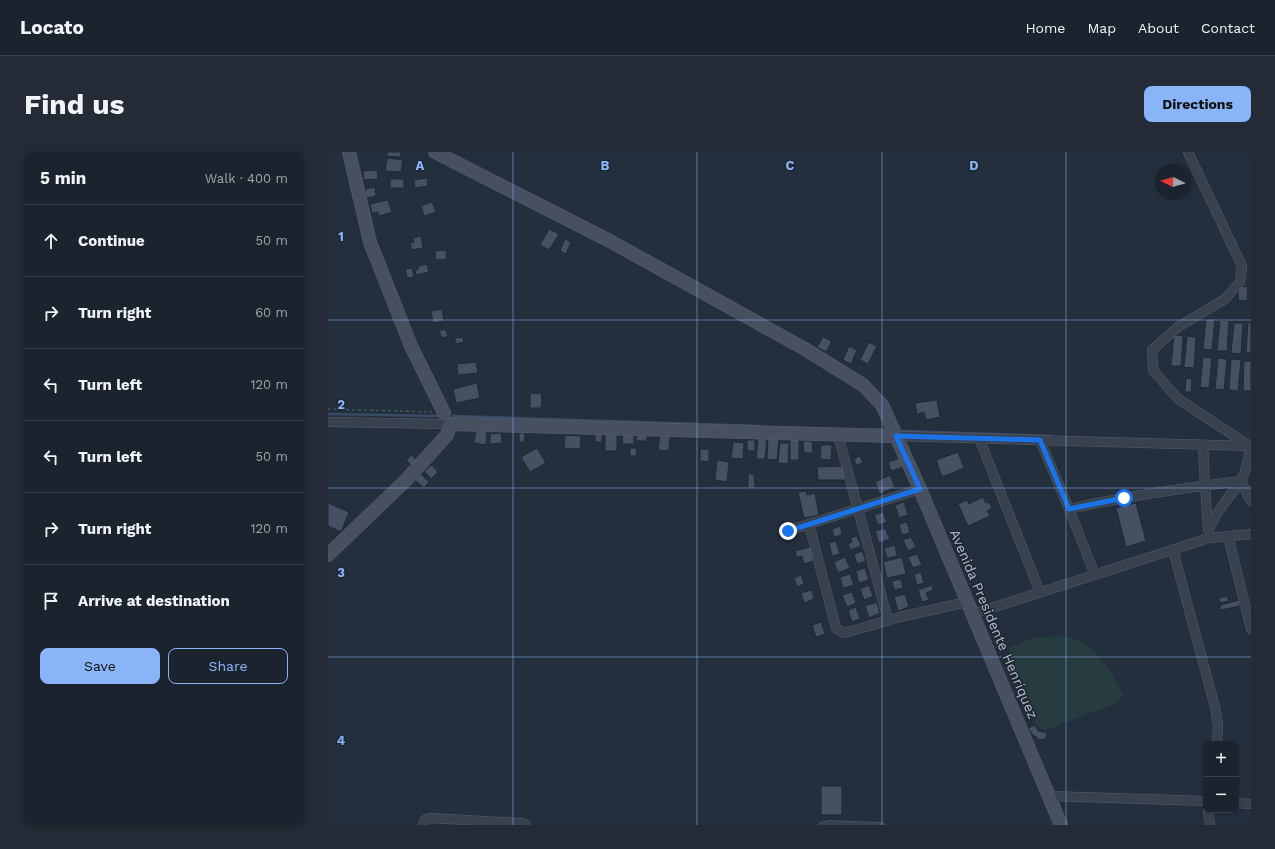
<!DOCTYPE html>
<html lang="en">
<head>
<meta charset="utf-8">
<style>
  body { margin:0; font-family:"Work Sans",sans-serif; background:#242b36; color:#f1f3f6 }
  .controls { position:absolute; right:12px; bottom:12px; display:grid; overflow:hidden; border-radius:8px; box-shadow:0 2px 6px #0003 }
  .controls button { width:36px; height:36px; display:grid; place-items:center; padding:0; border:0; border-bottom:1px solid #39404a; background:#1b232e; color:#f1f3f6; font:20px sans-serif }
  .compass { position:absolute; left:827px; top:12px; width:36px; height:36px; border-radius:50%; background:#1b232e; box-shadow:0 2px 6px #0003; rotate:275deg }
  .stop { position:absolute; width:12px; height:12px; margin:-9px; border:3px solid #1a73e8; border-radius:50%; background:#fff }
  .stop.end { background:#1a73e8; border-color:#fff; box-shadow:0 1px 4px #0008 }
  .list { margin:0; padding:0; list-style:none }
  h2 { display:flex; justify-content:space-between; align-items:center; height:52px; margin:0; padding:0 16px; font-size:17px }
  h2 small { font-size:13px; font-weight:400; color:#a0a4aa }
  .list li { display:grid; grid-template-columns:26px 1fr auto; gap:12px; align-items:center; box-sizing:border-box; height:72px; padding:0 16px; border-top:1px solid #39404a }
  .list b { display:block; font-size:15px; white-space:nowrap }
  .list em { font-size:13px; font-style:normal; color:#a0a4aa }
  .actions { display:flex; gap:8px; padding:12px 16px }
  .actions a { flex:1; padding:9px 0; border:1px solid #8ab4f8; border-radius:8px; text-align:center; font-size:14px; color:#8ab4f8 }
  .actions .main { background:#8ab4f8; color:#111 }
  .icon { flex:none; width:22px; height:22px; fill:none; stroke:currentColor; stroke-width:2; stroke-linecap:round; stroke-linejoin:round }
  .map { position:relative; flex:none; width:923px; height:673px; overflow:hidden; border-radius:8px }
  header { display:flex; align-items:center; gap:24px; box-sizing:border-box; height:56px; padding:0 20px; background:#1b232e; border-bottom:1px solid #39404a }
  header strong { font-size:19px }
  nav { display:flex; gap:22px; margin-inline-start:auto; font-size:14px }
  .intro { display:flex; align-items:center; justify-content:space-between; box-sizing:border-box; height:96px; padding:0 24px }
  h1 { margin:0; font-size:28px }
  .button { padding:10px 18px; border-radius:8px; background:#8ab4f8; color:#111; font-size:14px; font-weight:700 }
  main { display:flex; gap:24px; padding:0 24px }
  aside { flex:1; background:#1b232e; border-radius:8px; box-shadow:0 2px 6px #0003 }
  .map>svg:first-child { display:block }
  .green { fill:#263c3f }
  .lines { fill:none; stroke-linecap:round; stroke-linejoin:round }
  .stream { stroke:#394c67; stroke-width:2.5 }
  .building { fill:#455162; stroke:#1f2835 }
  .lane-casing { stroke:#565f6c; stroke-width:5.5 }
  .street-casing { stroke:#565f6c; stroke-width:10 }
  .secondary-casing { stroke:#565f6c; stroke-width:14 }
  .path { stroke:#44595c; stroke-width:1.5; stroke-dasharray:3 3; stroke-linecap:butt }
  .lane { stroke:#38414e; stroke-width:4.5 }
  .street { stroke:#38414e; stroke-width:9 }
  .secondary { stroke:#465061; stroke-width:13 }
  .route { stroke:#1a73e8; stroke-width:5 }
  .grid { fill:none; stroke:#8ab4f8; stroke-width:1; stroke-opacity:0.55 }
  .labels { text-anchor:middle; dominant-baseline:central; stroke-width:3; stroke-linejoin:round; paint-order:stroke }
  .street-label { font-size:14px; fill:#b4bcc9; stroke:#1d2633 }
  .grid-label { font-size:13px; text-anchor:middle; font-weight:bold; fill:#8ab4f8; stroke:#1d2633; stroke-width:3; stroke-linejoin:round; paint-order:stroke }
</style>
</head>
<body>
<header>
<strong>Locato</strong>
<nav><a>Home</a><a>Map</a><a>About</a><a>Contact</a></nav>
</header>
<div class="intro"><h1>Find us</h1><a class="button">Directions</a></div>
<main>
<aside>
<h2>5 min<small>Walk · 400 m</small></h2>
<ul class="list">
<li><svg class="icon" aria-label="ahead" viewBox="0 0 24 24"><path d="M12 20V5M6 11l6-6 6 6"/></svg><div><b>Continue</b></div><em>50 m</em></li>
<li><svg class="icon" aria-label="right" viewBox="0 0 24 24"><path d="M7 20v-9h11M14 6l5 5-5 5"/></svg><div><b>Turn right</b></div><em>60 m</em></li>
<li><svg class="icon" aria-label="left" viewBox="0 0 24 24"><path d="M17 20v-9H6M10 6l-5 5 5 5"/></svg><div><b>Turn left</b></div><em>120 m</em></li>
<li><svg class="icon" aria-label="left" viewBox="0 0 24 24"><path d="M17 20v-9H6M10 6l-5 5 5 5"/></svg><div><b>Turn left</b></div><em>50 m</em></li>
<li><svg class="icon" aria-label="right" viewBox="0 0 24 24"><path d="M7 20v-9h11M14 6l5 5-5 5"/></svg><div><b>Turn right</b></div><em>120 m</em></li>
<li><svg class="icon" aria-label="arrive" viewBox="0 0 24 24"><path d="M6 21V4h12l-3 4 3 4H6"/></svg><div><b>Arrive at destination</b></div></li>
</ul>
<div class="actions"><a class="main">Save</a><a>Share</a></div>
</aside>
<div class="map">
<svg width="923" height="673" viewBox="0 0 923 673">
  <rect width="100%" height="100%" fill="#242f3e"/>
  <!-- green -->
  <polygon class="green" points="731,484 752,488 769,502 784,522 795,543 791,550 718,578 712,577 708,573 681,496 706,486"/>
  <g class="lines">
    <!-- stream -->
    <g class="stream">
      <polyline points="0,262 110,264"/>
      <polyline points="125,264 432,274"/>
      <polyline points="574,279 724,284"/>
    </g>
  </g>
  <!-- building -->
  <g class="building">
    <polygon points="59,0 73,0 73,5 59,4"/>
    <polygon points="59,6 75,8 73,20 57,19"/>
    <polygon points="49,18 50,27 36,28 35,19"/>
    <polygon points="99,26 100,34 87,36 86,28"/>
    <rect x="62" y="27" width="14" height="9"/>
    <polygon points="47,35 48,44 38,46 37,37"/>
    <polygon points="60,48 64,60 51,64 50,60 44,61 42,52"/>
    <polygon points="104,50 108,60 96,64 93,54"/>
    <polygon points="221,77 231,82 221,98 212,93"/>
    <polygon points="93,84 95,96 84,98 82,91 86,90 85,86"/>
    <polygon points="237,87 243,90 238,102 232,99"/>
    <polygon points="118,98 119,107 108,108 107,99"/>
    <polygon points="99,112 101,120 88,123 87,118 90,117 90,114"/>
    <polygon points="84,116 86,125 79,126 77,117"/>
    <polygon points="911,134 920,135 919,149 910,148"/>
    <polygon points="114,157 116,169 105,171 103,159"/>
    <polygon points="878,167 887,167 884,198 875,197"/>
    <polygon points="892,168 901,169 899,199 889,199"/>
    <polygon points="920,170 923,171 923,201 918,201"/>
    <polygon points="906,171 915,171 913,202 903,201"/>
    <polygon points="117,177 120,184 114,186 111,179"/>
    <polygon points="846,183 855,184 853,214 843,214"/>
    <polygon points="859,184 868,185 866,216 856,215"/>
    <polygon points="135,185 136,190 127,192 127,186"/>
    <polygon points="495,185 504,189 498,200 489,195"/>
    <polygon points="541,190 549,194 540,212 532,208"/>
    <polygon points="521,194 529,198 523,212 515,208"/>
    <polygon points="875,205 884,206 881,236 872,235"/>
    <polygon points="890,206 899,207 896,238 887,237"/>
    <polygon points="903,207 913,208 910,239 901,238"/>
    <polygon points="916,209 923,209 923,239 915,239"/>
    <polygon points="148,210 150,221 130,223 129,212"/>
    <polygon points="858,226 864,227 863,240 857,240"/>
    <polygon points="149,231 152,246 128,251 125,237"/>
    <polygon points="202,241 214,242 213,256 202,256"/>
    <polygon points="609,248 612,265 598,268 596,260 589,262 587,251"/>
    <polygon points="148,278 159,280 158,293 146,291"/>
    <polygon points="309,279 319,279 319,289 308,289"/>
    <rect x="277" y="280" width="12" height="19"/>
    <polygon points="173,281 174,291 162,292 162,282"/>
    <polygon points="191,281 197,281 196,290 191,290"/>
    <polygon points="274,281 274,290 267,290 267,282"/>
    <polygon points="295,281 306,282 306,292 294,292"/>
    <polygon points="332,282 342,283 341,299 330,298"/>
    <polygon points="237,283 253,284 252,297 236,296"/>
    <polygon points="430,286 439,287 437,307 428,307"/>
    <polygon points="440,286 451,287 449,308 439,307"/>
    <rect x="462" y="287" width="9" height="21"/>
    <rect x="419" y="288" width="8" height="11"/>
    <polygon points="475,289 484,289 485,301 476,301"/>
    <polygon points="405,290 416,291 415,307 403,306"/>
    <polygon points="452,291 461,291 460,312 450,311"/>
    <polygon points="493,293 504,293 503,308 492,307"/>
    <polygon points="209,296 218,311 202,320 193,305"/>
    <polygon points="302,296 309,296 308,304 302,304"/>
    <polygon points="372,297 381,297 381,310 372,309"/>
    <polygon points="630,300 636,316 614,325 608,308"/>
    <polygon points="84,303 90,310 85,315 78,308"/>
    <polygon points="532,304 535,311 528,313 526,307"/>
    <polygon points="572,306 575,315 563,319 560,310"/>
    <polygon points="389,308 401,310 399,330 387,328"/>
    <polygon points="104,313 110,320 103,327 96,319"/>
    <polygon points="517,314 517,328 490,328 489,315"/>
    <polygon points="93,322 101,330 96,336 87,328"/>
    <polygon points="420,322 426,322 427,336 420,336"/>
    <polygon points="562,323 567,335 552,342 547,330"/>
    <polygon points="478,339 479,343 487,341 491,363 476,366 470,340"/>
    <polygon points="655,345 658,351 661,350 664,356 659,359 662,364 640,374 630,352 639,348 641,352"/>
    <polygon points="576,350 580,363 571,366 567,353"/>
    <polygon points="0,351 21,360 13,380 0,374"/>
    <polygon points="808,351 818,389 798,395 788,356"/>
    <polygon points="555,360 559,370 550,373 546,363"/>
    <polygon points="579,370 582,381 574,383 571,372"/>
    <polygon points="512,374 514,383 506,385 504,377"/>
    <polygon points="557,376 562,387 551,391 547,379"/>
    <polygon points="529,384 533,394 522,398 520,392 524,390 522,386"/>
    <polygon points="583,385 588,395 580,399 575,388"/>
    <polygon points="508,389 512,402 504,404 501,391"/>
    <polygon points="567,393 569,404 559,406 556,396"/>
    <polygon points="483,395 486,409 476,412 474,404 469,405 467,399"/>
    <polygon points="534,399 538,409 529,412 526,402"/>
    <polygon points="589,402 594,413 585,416 580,405"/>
    <polygon points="517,405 522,416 510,421 506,410"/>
    <polygon points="574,405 578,422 559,426 555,410"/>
    <polygon points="537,416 541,428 531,431 528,419"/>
    <polygon points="593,420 596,431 589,433 586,422"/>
    <polygon points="522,422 526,433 515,436 512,425"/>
    <polygon points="473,423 476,432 469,435 466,426"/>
    <polygon points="573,427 575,436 566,438 564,429"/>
    <polygon points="541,433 545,444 536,448 532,437"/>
    <polygon points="604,433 605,438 598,441 601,448 594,450 590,438"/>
    <polygon points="484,438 486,447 476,451 473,441"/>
    <polygon points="524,440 528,451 519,455 514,443"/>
    <polygon points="577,442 581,455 570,459 566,445"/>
    <polygon points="899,444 901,449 892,451 891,446"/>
    <polygon points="911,448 912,454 893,458 892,453"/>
    <polygon points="549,450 552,461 541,466 537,454"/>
    <polygon points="528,455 532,467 524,470 520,458"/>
    <polygon points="493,470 497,482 488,485 484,473"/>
    <polygon points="707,573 710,579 714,580 718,580 719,586 712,588 704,582 700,576"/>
    <rect x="493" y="634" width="21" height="29"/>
  </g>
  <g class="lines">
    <defs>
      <polyline id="lane" points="493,673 501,671 554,673"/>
      <g id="street">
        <path d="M860,0l54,114 -2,16 -15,17 -47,28 -26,23 1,20 25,29 72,47c-1,9 -2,17 -5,25 -4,13 -13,21 -20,31 -7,9 -12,18 -16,28"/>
        <polyline points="0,270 122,272"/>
        <polyline points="510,283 560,468"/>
        <polyline points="568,284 923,294"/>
        <polyline points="651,286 712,440"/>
        <polyline points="712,288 741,357 767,423"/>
        <polyline points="875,293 877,333 880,377"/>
        <polyline points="592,337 481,372 508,476 512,479 517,481 572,465 639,450"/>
        <path d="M741,357c57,-13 115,-21 172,-28l10,20"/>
        <polyline points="460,379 481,372"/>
        <polyline points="900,384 923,477"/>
        <polyline points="845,398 887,555 890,573 889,592"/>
        <polyline points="645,462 881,386 923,382"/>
        <polyline points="721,644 878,649"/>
        <polyline points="908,651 923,652"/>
        <polyline points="880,658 882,673"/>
        <polyline points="95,673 97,668 102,666 192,671 197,672 198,673"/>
      </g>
      <g id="secondary">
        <polyline points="21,0 42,90 83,194 116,261"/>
        <polyline points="107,0 280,88 477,197 535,233 554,253 592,337 733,673"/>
        <polyline points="0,403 78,328 119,283 122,272 568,284"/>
      </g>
    </defs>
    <!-- lane casing -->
    <use href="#lane" class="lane-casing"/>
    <!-- street casing -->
    <use href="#street" class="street-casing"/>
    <!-- secondary casing -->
    <use href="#secondary" class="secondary-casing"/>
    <!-- path -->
    <polyline class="path" points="0,257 104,260"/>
    <!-- lane -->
    <use href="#lane" class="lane"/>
    <!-- street -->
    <use href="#street" class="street"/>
    <!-- secondary -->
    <use href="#secondary" class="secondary"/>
  </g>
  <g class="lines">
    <!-- route -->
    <polyline class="route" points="460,379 592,337 568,284 712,288 741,357 796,346"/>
  </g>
  <!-- grid -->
  <path class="grid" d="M185,0v673M369,0v673M554,0v673M738,0v673M0,168h923M0,336h923M0,505h923"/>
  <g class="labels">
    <!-- street labels -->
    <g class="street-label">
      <text transform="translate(666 472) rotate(67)">Avenida Presidente Henríquez</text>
    </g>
  </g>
  <g class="grid-label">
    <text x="92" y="18">A</text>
    <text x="277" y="18">B</text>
    <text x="462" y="18">C</text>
    <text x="646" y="18">D</text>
    <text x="13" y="89">1</text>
    <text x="13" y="257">2</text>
    <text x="13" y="425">3</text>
    <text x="13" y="593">4</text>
  </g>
</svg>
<div class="controls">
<button>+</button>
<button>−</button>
</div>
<svg class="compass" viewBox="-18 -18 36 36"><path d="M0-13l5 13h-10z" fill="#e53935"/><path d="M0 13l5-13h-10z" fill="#a0a4aa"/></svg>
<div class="stop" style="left:796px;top:346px"></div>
<div class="stop end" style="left:460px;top:379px"></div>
</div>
</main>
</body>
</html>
